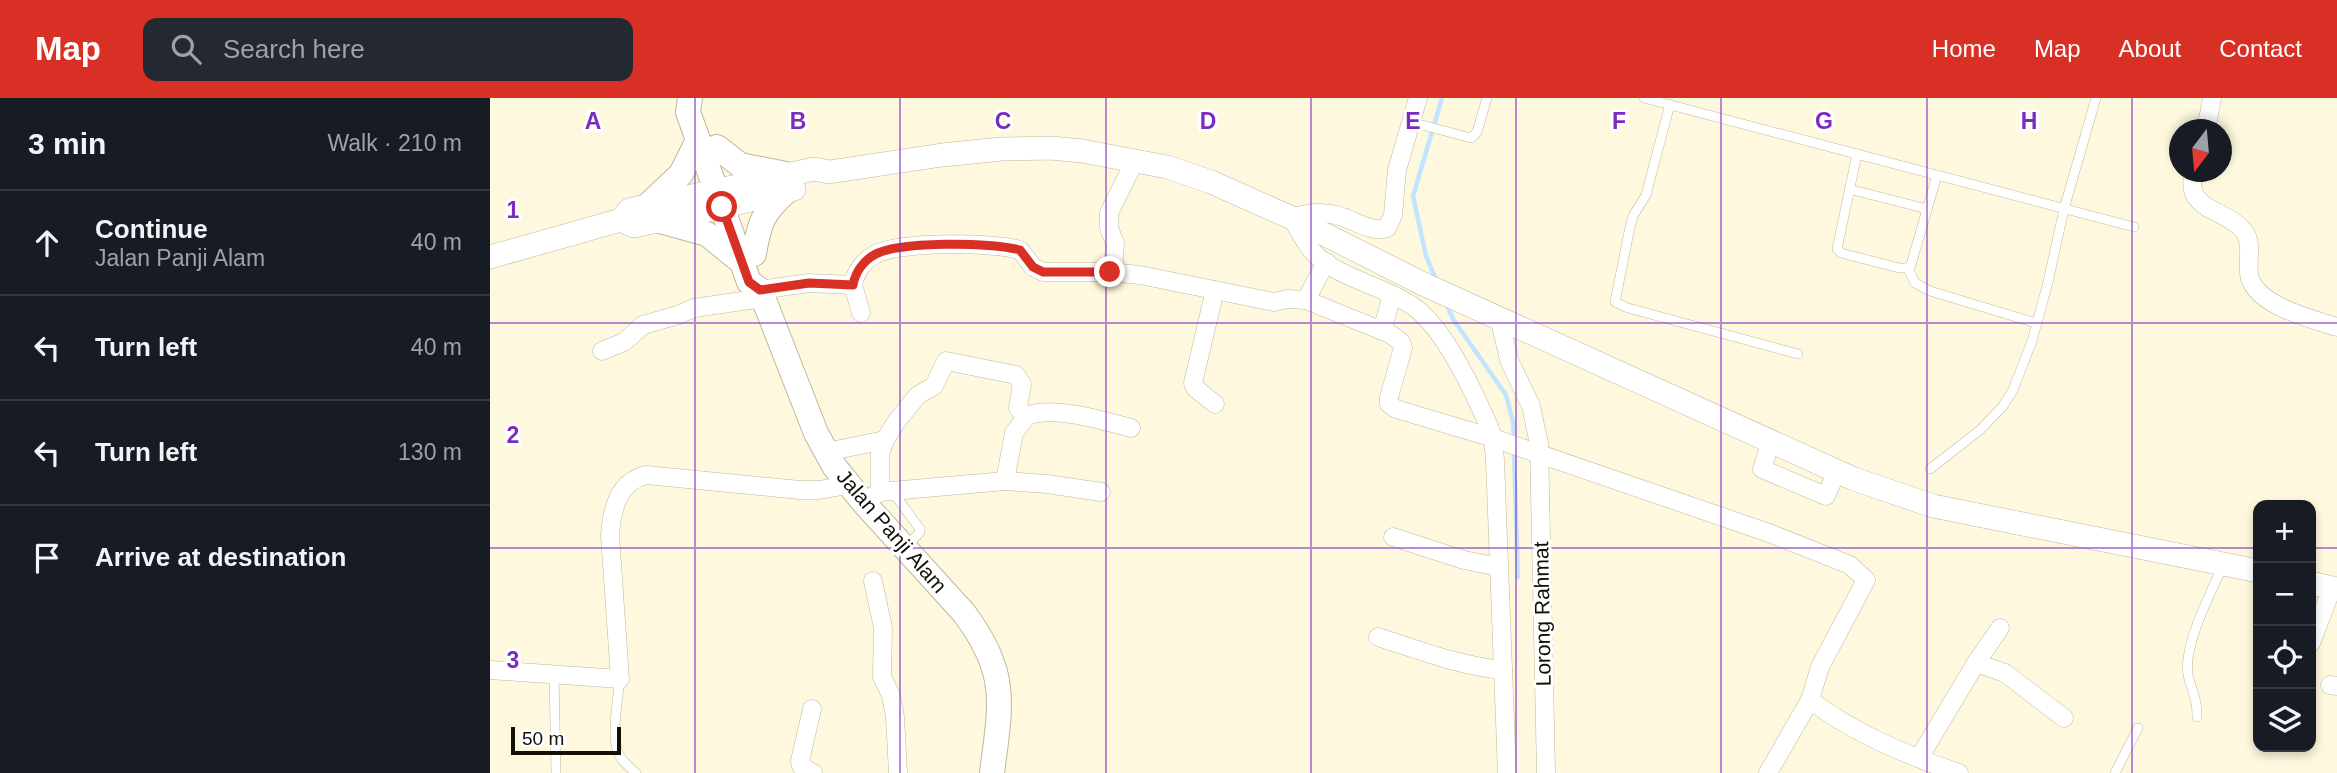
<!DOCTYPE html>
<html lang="en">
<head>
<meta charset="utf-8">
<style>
  body { margin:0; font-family:Arial,sans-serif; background:#242831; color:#f1f3f6 }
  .controls { position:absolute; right:21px; bottom:21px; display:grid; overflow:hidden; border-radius:14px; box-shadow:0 4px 10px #0003 }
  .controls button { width:63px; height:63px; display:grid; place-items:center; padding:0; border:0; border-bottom:2px solid #363941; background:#171b24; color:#f1f3f6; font:35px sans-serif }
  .compass { position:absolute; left:1679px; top:21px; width:63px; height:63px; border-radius:50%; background:#171b24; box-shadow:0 4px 10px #0003; rotate:196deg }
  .scale { position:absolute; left:21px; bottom:18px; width:110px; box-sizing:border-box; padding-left:7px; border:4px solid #131006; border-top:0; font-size:19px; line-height:24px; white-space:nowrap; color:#131006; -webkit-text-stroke:5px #fff; paint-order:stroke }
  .stop { position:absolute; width:21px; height:21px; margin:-16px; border:5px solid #d93025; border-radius:50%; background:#fff }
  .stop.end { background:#d93025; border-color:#fff; box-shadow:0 2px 7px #0008 }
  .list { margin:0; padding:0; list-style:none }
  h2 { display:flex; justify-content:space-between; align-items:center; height:91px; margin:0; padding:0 28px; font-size:30px }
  h2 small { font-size:23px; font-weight:400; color:#9ea1a6 }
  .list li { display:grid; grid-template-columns:46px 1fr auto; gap:21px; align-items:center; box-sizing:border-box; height:105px; padding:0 28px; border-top:2px solid #363941 }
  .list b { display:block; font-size:26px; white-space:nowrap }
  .list p { margin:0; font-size:23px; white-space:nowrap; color:#9ea1a6 }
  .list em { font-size:23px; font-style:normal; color:#9ea1a6 }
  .icon { flex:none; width:38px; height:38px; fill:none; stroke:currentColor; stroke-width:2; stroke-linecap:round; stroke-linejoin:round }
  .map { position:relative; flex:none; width:1847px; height:675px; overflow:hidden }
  header { display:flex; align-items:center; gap:42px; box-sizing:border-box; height:98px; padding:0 35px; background:#d93025; color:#fff }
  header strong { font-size:33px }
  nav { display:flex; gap:38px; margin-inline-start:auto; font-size:24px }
  .search { width:490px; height:63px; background:#242831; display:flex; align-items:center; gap:18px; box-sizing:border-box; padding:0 24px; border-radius:14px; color:#9ea1a6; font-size:26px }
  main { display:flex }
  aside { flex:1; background:#171b24 }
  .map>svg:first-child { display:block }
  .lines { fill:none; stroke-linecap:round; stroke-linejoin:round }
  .stream { stroke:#c1e5ff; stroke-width:4.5 }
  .service-casing { stroke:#c0b89b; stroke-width:10 }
  .minor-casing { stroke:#c0b89b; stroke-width:19 }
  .tertiary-casing { stroke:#c0b89b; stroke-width:24 }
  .secondary-casing { stroke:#c0b89b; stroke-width:26 }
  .service { stroke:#fff; stroke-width:9 }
  .minor { stroke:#fff; stroke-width:18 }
  .tertiary { stroke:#fff; stroke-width:23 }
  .secondary { stroke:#fff; stroke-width:24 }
  .route { stroke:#d93025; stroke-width:9 }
  .grid { fill:none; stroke:#7b2cbf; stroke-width:2; stroke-opacity:0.55 }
  .labels { text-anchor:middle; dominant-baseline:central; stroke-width:6; stroke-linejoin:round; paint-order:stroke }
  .street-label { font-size:21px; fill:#131006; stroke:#fff }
  .grid-label { font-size:23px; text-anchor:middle; font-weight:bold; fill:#7b2cbf; stroke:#fff; stroke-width:6; stroke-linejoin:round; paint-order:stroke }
</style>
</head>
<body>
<header>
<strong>Map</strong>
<div class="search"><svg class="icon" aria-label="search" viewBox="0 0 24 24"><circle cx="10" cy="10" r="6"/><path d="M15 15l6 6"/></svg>Search here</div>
<nav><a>Home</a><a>Map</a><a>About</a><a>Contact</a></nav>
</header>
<main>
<aside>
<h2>3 min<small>Walk · 210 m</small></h2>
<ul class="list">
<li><svg class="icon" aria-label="ahead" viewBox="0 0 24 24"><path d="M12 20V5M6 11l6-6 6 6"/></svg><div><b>Continue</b><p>Jalan Panji Alam</p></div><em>40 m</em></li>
<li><svg class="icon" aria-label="left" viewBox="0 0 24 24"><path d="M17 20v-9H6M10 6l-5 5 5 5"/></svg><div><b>Turn left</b></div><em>40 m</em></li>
<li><svg class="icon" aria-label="left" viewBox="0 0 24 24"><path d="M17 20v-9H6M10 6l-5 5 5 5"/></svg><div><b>Turn left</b></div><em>130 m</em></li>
<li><svg class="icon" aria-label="arrive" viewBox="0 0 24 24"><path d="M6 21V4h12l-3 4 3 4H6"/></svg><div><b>Arrive at destination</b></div></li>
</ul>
</aside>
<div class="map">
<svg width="1847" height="675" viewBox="0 0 1847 675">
  <rect width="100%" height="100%" fill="#fef8df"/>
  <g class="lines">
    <!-- stream -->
    <g class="stream">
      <polyline points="947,184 936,158 923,98 952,0"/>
      <polyline points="956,205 963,221 1016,297 1023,324 1024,342"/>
      <polyline points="1024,354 1028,479"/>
    </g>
    <defs>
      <g id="service">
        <polyline points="1154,0 1644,129"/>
        <polyline points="1180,6 1156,97 1143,118 1140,129 1125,204 1138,210 1308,256"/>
        <polyline points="921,24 981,40 987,34 997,0"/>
        <polyline points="1367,56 1347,151 1351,155 1409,170 1418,170 1421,167 1447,77"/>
        <polyline points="1359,91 1437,111"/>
        <polyline points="1418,170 1425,185 1440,193 1546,225"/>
        <polyline points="1440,371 1490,332 1513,308 1523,292 1542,243 1558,184 1574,111 1606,0"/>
        <polyline points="402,393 430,431 430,434 416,449"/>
        <polyline points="64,577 66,675"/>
        <path d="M130,581c-2,20 -9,55 -2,73 3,9 11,15 18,21"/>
        <path d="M1707,619c0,-21 -5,-24 -9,-42 -5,-30 23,-82 35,-110"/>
        <polyline points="1625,675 1648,630"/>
      </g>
      <g id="minor">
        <path d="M928,0l-21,72 -4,45 -6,13c-14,5 -32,-7 -47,-12 -17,-5 -32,-4 -48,2 7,12 13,26 23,36 25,25 70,32 99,53 30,21 61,87 76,122l3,9 2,22 12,313"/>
        <polyline points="1716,32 1722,0"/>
        <path d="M1704,74c-11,39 31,36 50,59 9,12 3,28 5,42 3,32 63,46 88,54"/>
        <polyline points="623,174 625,145 619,130 619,115 645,62"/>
        <polyline points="270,192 319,185 363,187"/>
        <polyline points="725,192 703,285 705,290 725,306"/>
        <polyline points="816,202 836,164"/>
        <path d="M371,215l-8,-28c2,-12 10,-24 21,-30 24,-14 119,-13 146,-5l13,17 10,5h67l30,3 134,27 14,-3 18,1 84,34 11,8 2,6 -14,49v7l7,5 97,29 276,95 81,32 16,15 -46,87 -10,33c45,34 96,55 149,73"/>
        <polyline points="1009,219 1019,262 1041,308 1049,346 1056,675"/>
        <polyline points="892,233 902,197"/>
        <polyline points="112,253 134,244 153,227 188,217 204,210 273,200"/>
        <polyline points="1281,343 1272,371 1336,398 1347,373"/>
        <polyline points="336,354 395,342"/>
        <path d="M515,383l9,-48 13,-17c26,-11 77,5 104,12"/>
        <polyline points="390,394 390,356 395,342 406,324 428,297 444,288 456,263 526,277 532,286 528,310 535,319"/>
        <polyline points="380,400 390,394 515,383 557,386 611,394"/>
        <polyline points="903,439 974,462 1009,469"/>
        <polyline points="383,483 393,530 392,579 401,597 405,619 408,675"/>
        <path d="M888,539c41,13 82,29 125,33"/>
        <polyline points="1821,545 1842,490"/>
        <polyline points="1486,565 1510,530"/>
        <path d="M0,572l130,9 -10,-144c2,-26 8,-53 36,-60l154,15h19l29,-5"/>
        <polyline points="1840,587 1847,588"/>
        <polyline points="322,611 310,663 311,668 323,675"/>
        <polyline points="1429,660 1486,565 1515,575 1574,620"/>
        <polyline points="1278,675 1320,602"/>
      </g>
      <g id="tertiary">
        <polyline points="131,122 144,128 232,109 304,91"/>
        <polyline points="0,159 131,122 139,112 324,71 339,74 452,57 512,51 561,50 592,53 677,69 721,84 802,120 931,185 1364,381 1443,408 1768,473"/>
        <polyline points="1821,485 1847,491"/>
      </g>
      <g id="secondary">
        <path d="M200,0l-2,14 61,170 11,8 56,143 18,33 30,37 100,110c45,60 37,90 28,160"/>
        <polyline points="227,49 250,67 296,76"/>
        <polyline points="157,108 191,76 208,42"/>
        <polyline points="170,123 217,136 249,162"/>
        <path d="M264,156c5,-31 9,-42 33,-63"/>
      </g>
    </defs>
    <!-- service casing -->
    <use href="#service" class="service-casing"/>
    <!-- minor casing -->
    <use href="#minor" class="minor-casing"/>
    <!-- tertiary casing -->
    <use href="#tertiary" class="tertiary-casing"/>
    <!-- secondary casing -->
    <use href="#secondary" class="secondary-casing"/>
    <!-- service -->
    <use href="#service" class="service"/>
    <!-- minor -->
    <use href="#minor" class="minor"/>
    <!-- tertiary -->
    <use href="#tertiary" class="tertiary"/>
    <!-- secondary -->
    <use href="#secondary" class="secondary"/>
  </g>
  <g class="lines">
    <!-- route -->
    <path class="route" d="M232,109l27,75 11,8 49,-7 44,2c2,-12 10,-24 21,-30 24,-14 118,-13 146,-5l13,17 10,5h67"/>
  </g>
  <!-- grid -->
  <path class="grid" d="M205,0v675M410,0v675M616,0v675M821,0v675M1026,0v675M1231,0v675M1437,0v675M1642,0v675M0,225h1847M0,450h1768M1821,450h26"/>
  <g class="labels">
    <!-- street labels -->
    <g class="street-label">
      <text transform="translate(402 433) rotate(49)">Jalan Panji Alam</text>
      <text transform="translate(1052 516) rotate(-91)">Lorong Rahmat</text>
    </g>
  </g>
  <g class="grid-label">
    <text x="103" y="31">A</text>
    <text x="308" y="31">B</text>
    <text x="513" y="31">C</text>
    <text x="718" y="31">D</text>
    <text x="923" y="31">E</text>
    <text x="1129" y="31">F</text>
    <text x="1334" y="31">G</text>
    <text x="1539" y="31">H</text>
    <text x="23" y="120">1</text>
    <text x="23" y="345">2</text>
    <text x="23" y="570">3</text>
  </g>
</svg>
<div class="controls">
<button>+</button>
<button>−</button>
<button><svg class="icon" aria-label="locate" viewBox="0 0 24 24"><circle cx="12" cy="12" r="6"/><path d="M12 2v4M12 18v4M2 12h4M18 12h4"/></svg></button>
<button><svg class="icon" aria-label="layers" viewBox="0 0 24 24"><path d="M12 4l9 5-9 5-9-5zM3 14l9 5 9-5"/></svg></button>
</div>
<svg class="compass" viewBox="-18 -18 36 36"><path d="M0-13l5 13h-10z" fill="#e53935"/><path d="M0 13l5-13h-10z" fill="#9ea1a6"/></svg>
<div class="scale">50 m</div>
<div class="stop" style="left:232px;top:109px"></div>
<div class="stop end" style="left:620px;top:174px"></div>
</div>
</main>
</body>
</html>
